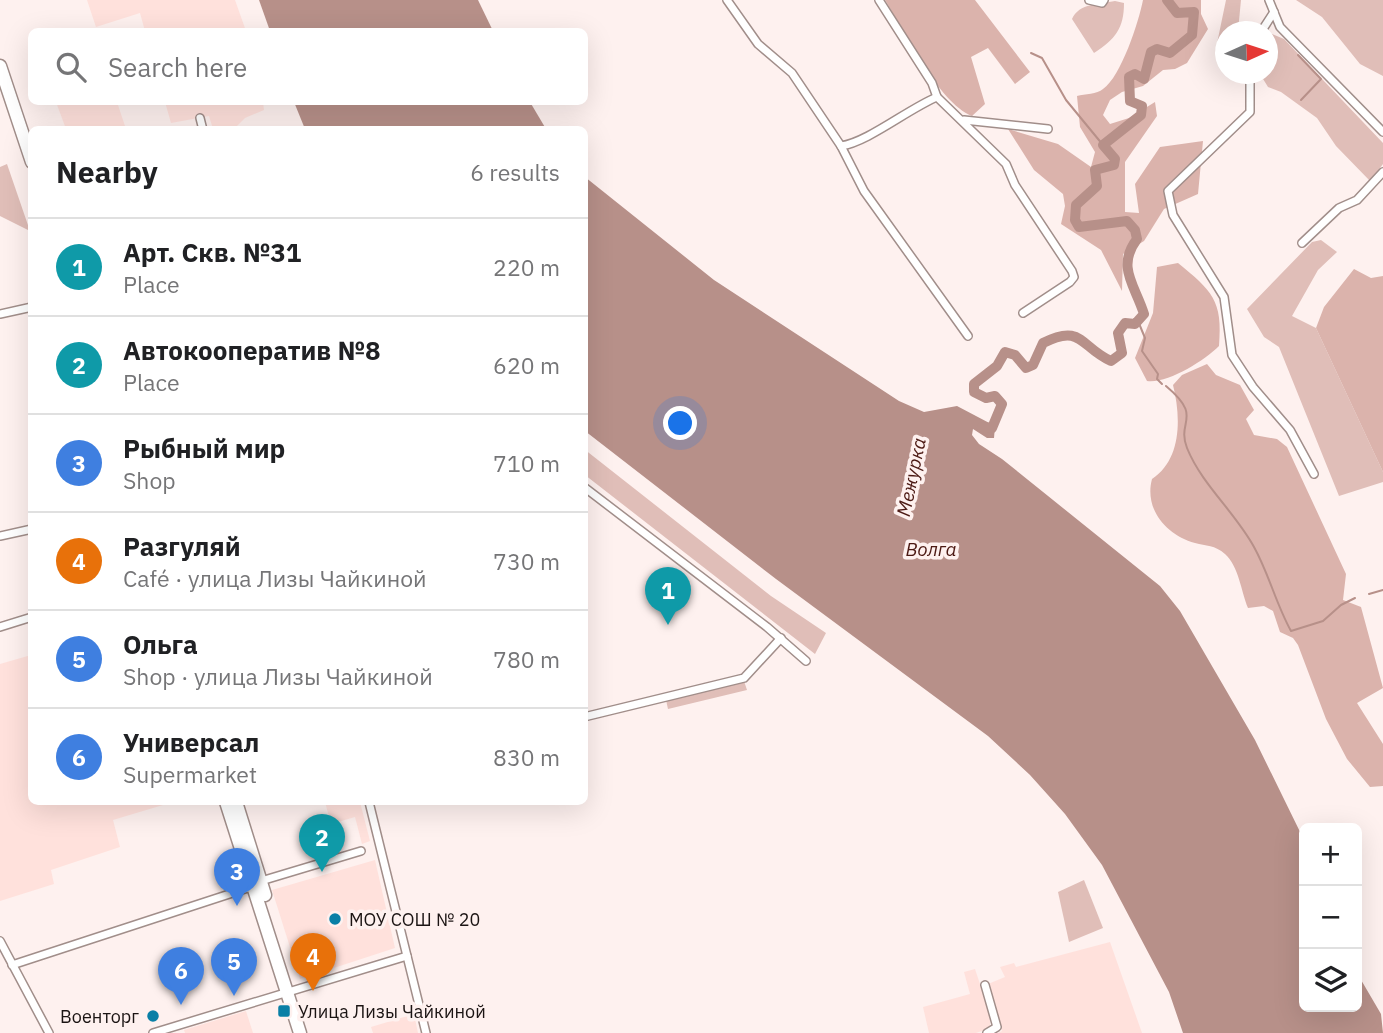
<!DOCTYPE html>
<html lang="en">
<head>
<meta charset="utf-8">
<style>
  body { margin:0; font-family:"IBM Plex Sans",sans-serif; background:#f6f6f6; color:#202124 }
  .controls { position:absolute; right:21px; bottom:21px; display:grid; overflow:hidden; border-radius:10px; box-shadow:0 7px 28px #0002 }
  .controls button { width:63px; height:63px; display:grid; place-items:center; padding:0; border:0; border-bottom:2px solid #e0e0e0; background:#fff; color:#202124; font:35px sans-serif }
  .compass { position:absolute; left:1215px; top:21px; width:63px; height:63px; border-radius:50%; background:#fff; box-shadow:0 7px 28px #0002; rotate:87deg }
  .you { position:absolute; left:681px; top:424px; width:24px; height:24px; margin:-18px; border:5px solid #fff; border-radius:50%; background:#1a73e8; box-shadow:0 0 0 10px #1a73e833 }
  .badge { display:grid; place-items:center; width:46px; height:46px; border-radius:50%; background:#097fa6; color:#fff; font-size:23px; font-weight:700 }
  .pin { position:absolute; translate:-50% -58px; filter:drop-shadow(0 2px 4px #0008) }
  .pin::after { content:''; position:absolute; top:37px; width:24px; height:21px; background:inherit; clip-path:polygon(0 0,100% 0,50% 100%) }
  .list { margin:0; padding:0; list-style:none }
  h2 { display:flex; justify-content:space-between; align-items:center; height:91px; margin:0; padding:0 28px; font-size:30px }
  h2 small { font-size:23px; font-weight:400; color:#757577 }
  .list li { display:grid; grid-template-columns:46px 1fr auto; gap:21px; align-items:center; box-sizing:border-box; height:98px; padding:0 28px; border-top:2px solid #e0e0e0 }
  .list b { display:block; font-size:26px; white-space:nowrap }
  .list p { margin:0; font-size:23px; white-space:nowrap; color:#757577 }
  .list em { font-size:23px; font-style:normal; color:#757577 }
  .icon { flex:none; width:38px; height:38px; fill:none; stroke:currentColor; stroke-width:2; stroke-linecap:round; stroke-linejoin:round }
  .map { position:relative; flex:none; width:1383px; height:1033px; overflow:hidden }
  .search { position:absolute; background:#fff; box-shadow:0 7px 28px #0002; left:28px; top:28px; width:560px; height:77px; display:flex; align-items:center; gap:18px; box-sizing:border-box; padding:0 24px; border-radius:10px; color:#757577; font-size:26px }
  .panel { position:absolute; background:#fff; box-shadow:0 7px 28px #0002; left:28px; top:126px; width:560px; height:679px; border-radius:10px }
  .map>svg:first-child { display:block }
  .built { fill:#ffe1dc }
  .green { fill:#e0beb8 }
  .forest { fill:#dbb3ac }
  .water { fill:#b79089 }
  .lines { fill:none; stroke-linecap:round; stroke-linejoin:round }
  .stream { stroke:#b79089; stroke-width:2 }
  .river { stroke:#b79089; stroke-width:10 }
  .street-casing { stroke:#a18e8a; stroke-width:10 }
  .primary-casing { stroke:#a18e8a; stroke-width:15 }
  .street { stroke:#fff; stroke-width:7 }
  .primary { stroke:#fff; stroke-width:12 }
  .poi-dot { fill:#097fa6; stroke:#fef1ef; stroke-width:2.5 }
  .labels { text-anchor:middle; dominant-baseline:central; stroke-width:7; stroke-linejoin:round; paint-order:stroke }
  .poi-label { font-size:18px; fill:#1b1413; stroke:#fef1ef; text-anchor:start }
  .water-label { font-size:19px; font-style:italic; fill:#4c1913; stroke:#fef1ef }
</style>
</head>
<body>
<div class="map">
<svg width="1383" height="1033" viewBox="0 0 1383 1033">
  <rect width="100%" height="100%" fill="#fef1ef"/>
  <!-- built -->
  <g class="built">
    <polygon points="87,0 235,0 246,31 145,31 140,13 96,27"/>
    <polygon points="56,102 117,102 126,129 66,129"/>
    <polygon points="165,102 263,102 264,110 245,118 234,129 213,129 209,116 171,123"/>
    <polygon points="31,655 32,802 173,802 113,820 120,847 51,870 54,884 0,901 0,664"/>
    <polygon points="325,802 360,802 370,841 362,844 355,817 331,824"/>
    <polygon points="375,860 395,948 300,979 272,890"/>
    <polygon points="1110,942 1142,1033 998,1033 1002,1031 988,984 1005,977 1000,967 1014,963 1016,967"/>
    <polygon points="975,969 990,1014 990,1028 976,1033 929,1033 923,1007 970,994 964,972"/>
    <polygon points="246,1011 253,1033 185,1033 184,1030"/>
    <polygon points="414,1014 418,1033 373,1033 371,1027"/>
  </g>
  <!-- green -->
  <g class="green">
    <polygon points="1226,0 1241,0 1238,31 1226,32 1225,64 1215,53"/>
    <polygon points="1296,0 1383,0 1383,76 1360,64 1322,17"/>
    <path d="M1115,1l9,2c0,26 -9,36 -30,50l-22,-34c7,-16 28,-15 43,-18z"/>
    <polygon points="1272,34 1284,39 1383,143 1383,164 1370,181 1336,146 1317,118 1281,92 1268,87 1260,74 1268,74 1268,40"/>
    <polygon points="7,164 30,231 0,216 0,167"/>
    <polygon points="1321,240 1337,252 1318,270 1292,316 1316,328 1383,472 1383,482 1339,496 1279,347 1264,337 1247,309 1312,242"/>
    <polygon points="584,449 771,596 826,633 815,654 585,475"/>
    <polygon points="744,681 747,690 668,709 666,700"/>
    <polygon points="1084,880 1103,928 1069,942 1058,892"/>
  </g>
  <!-- forest -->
  <g class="forest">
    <path d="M885,0h90l55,72 -15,12 -27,-36 -17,9 14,47 -13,12c-34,-14 -67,-84 -87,-116z"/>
    <path d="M1143,0h58v14l7,15 -21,34 -12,6 -12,1 -20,16 -21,6 -12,8 -7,15 7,9 19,-6 26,-16 2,14 -32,46v50l14,1 -4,-29 25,-37 43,-6 -5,53 -34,15 -20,32 -21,13 -1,37 -21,-41 -40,-26 4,-18 -2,-12 -29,-24 -26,-41 50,15 33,23 4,-15 -15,-25 -3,-31c8,-2 20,-2 26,-7 18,-12 36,-68 40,-89z"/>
    <path d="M1178,263c34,28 45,37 41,83 -15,15 -52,38 -72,35l-12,-23 18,-45 4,-46z"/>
    <polygon points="1354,269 1371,278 1383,276 1383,472 1316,328 1324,307"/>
    <path d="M1207,364l9,11 24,10 14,25 -8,9 8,16 23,4 10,8 59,127 -3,26 18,7 22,81 -26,15 26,41v42l-13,1 -23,-28 -21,-40 -28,-74 -5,-7 -13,-6 -7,-21 -9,-5 -16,2c-7,-17 -9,-41 -23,-54 -10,-9 -19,-8 -30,-11 -29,-8 -51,-34 -43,-64 30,-20 29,-62 21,-94l9,-10z"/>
  </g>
  <!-- water -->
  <g class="water">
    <polygon points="259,0 478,0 493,31 270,31"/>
    <polygon points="294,102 530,102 546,129 305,129"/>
    <polygon points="585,177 714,280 899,401 924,412 957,406 995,426 994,438 987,438 973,429 972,435 979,444 1002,459 1160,586 1180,611 1255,740 1304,840 1304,1007 1357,1007 1357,973 1381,1014 1383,1033 1183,1033 1169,992 1102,865 1065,814 1030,775 988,736 776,579 585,431"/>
  </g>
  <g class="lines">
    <!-- stream -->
    <g class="stream">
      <polyline points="1031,53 1042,58 1066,100 1103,145"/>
      <polyline points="1298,55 1321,79 1301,100"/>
      <polyline points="1138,321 1145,338 1142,351 1158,374 1157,379 1162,384"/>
      <path d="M1166,386c38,32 10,34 21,62 15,37 48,64 67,99 15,27 22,57 37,84l32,-10 18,-16 14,-7"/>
      <polyline points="1369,594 1383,590"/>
    </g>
    <!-- river -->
    <path class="river" d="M982,427l10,1 10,-24 -7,-8 -9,2 -12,-6v-8l23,-18 8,-14 10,3 11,13 7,-3 10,-22c39,-20 37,4 68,18l11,-8 -4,-20 7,-10 10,1 9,-10c-9,-29 -28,-47 -7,-75l-2,-9 -8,-9 -48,6 -4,-7 1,-15 21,-19 -2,-16 19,-5 1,-6 -12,-14 38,-30 1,-9 -12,-5 -1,-24 6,-3 9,5 7,-27 6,-3 13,4 22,-18 2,-23 -17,1 -10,-13"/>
    <defs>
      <g id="street">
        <polyline points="727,0 758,44 792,73 841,146 864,191 968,336"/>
        <polyline points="879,0 932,83 937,97 1006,164 1015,185 1072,271 1074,277 1070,282 1023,313"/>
        <polyline points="1089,0 1102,3 1104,0"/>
        <polyline points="1269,0 1280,27 1383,132"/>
        <polyline points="1261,32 1274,12"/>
        <polyline points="1250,74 1250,112 1168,191 1173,215 1224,297 1232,355 1253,387 1290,430 1314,474"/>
        <polyline points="200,118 203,130"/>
        <polyline points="964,120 1048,129"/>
        <path d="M841,146c27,-4 67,-37 96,-49"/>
        <polyline points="1302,243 1339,208 1357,200 1383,172"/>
        <polyline points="0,314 32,307"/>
        <polyline points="584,487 767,627 806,661"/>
        <polyline points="0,536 32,529"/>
        <polyline points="0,627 32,617"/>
        <polyline points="584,717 744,678 781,638"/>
        <polyline points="369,802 426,1033"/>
        <polyline points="261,881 361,851"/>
        <polyline points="0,941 49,1033"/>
        <polyline points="12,965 254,886"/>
        <polyline points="985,985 997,1027 987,1033"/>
        <polyline points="153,1033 407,956"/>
      </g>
      <g id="primary">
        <polyline points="0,66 32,162"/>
        <polyline points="226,802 300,1033"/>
        <polyline points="236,802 265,895"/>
      </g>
    </defs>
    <!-- street casing -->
    <use href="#street" class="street-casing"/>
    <!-- primary casing -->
    <use href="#primary" class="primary-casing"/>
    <!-- street -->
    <use href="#street" class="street"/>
    <!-- primary -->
    <use href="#primary" class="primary"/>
  </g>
  <!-- markers -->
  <g class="poi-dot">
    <circle cx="335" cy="919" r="7"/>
    <rect x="277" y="1004" width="14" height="14" rx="3.5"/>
    <circle cx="153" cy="1016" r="7"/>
  </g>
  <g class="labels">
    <!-- poi labels -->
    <g class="poi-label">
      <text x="349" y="919">МОУ СОШ № 20</text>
      <text x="298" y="1011">Улица Лизы Чайкиной</text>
      <text x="139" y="1016" text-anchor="end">Военторг</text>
    </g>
    <!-- water labels -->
    <g class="water-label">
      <text transform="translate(911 477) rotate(-78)">Межурка</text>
      <text x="931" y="549">Волга</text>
    </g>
  </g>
</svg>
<div class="controls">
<button>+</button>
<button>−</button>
<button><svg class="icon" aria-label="layers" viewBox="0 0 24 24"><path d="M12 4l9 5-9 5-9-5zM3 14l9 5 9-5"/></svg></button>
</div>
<svg class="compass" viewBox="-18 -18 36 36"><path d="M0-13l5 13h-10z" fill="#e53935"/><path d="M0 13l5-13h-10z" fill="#757577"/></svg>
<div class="you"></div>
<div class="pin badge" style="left:668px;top:625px;background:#0f9aa8">1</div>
<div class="pin badge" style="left:322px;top:872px;background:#0f9aa8">2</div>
<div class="pin badge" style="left:237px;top:906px;background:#3f7fe0">3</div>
<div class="pin badge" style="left:313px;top:991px;background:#e8710a">4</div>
<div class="pin badge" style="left:234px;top:996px;background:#3f7fe0">5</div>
<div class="pin badge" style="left:181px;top:1005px;background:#3f7fe0">6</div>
<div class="search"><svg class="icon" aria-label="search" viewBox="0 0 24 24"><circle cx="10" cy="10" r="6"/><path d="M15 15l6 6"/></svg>Search here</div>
<section class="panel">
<h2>Nearby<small>6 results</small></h2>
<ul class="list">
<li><span class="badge" style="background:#0f9aa8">1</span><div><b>Арт. Скв. №31</b><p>Place</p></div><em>220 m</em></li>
<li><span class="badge" style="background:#0f9aa8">2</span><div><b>Автокооператив №8</b><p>Place</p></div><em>620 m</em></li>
<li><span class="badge" style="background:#3f7fe0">3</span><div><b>Рыбный мир</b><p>Shop</p></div><em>710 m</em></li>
<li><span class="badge" style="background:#e8710a">4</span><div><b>Разгуляй</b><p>Café · улица Лизы Чайкиной</p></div><em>730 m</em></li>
<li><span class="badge" style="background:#3f7fe0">5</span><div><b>Ольга</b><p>Shop · улица Лизы Чайкиной</p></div><em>780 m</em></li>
<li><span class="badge" style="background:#3f7fe0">6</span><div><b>Универсал</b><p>Supermarket</p></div><em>830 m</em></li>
</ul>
</section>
</div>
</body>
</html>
